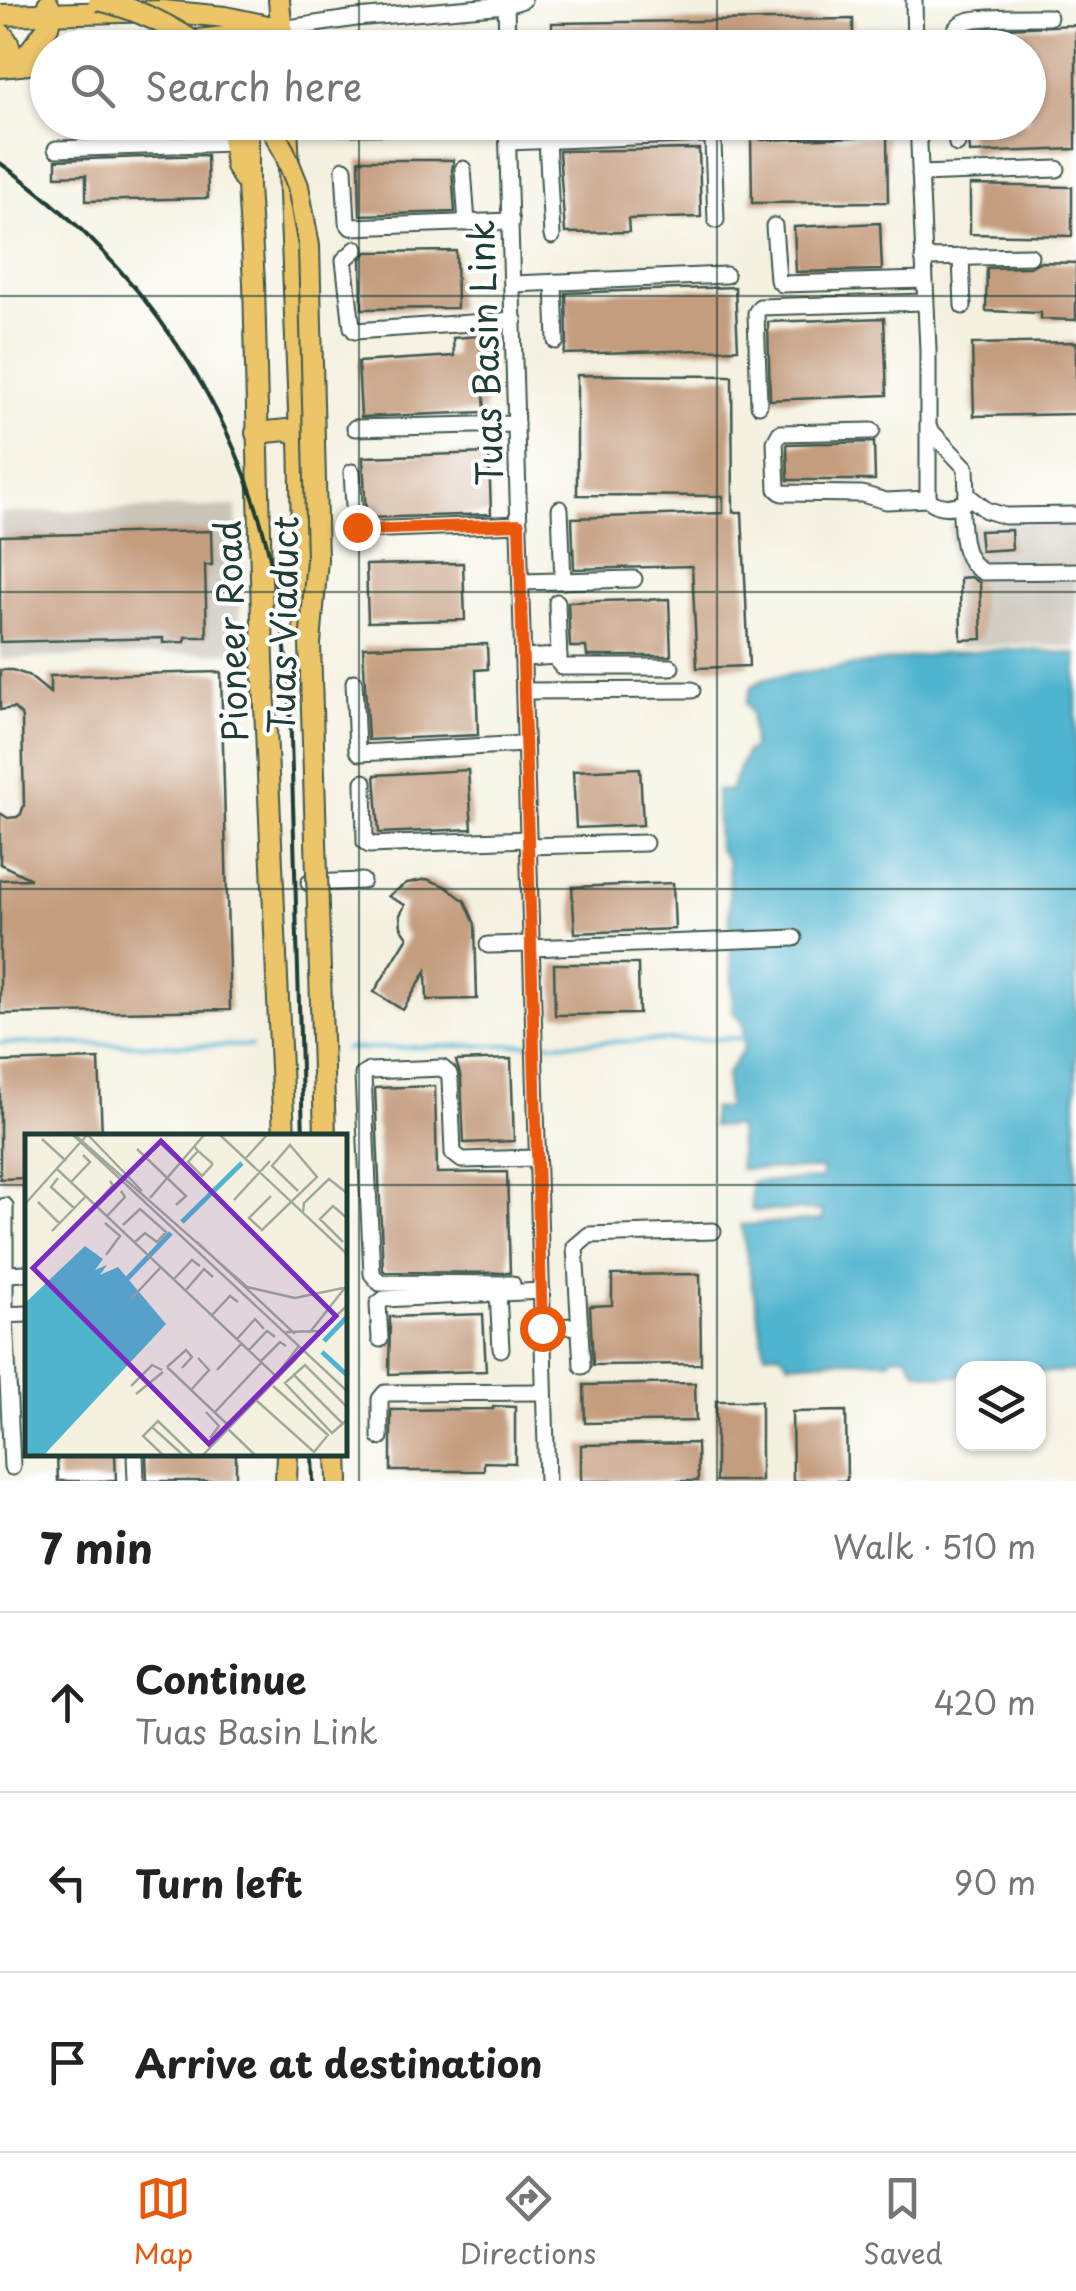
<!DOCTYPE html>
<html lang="en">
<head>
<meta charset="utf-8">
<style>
  body { margin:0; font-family:"Playpen Sans",sans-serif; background:#f2f2f2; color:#222 }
  .controls { position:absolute; right:30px; bottom:30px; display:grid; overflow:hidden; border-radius:20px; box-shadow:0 2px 8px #0004 }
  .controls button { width:90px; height:90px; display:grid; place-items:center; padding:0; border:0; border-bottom:2px solid #e0e0e0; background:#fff; color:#222; font:50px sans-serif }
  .stop { position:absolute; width:30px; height:30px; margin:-22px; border:8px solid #ea580c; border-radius:50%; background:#fff }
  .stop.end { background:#ea580c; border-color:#fff; box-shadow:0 2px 10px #0008 }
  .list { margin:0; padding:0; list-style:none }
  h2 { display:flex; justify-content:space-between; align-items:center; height:130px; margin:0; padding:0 40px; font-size:42px }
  h2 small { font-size:32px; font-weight:400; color:#767676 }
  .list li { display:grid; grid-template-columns:65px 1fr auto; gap:30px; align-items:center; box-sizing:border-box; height:180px; padding:0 40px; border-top:2px solid #e0e0e0 }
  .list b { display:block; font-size:38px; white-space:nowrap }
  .list p { margin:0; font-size:32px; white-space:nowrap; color:#767676 }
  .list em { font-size:32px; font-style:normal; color:#767676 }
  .icon { flex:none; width:55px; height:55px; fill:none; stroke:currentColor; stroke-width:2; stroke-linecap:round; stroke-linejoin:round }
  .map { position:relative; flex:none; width:1076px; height:1481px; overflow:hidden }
  .search { position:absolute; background:#fff; box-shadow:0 2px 8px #0004; left:30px; right:30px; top:30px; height:110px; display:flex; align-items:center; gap:25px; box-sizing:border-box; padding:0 35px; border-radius:55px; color:#767676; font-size:38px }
  .sheet { height:670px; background:#fff }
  nav { display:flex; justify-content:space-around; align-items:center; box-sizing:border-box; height:140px; border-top:2px solid #e0e0e0; background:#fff; font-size:28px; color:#767676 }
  nav a { display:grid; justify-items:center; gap:5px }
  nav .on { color:#ea580c }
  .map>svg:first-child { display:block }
  .industrial { fill:#c9c3b8 }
  .water { fill:#50b4cf; stroke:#387882; stroke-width:2.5 }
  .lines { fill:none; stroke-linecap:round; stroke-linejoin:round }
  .stream { stroke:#50b4cf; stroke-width:4 }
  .building { fill:#c49d7f }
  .minor-casing { stroke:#3f584e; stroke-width:19 }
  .major-casing { stroke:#3f584e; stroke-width:24 }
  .minor { stroke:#fff; stroke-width:15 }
  .major { stroke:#ecc569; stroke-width:20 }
  .rail { stroke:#1f3d34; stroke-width:4 }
  .major-bridge-casing { stroke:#3f584e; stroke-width:24; stroke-linecap:butt }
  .major-bridge { stroke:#ecc569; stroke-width:20 }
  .route { stroke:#ea580c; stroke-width:12 }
  .grid { fill:none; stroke:#1f3d34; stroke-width:2.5; stroke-opacity:0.55 }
  .labels { text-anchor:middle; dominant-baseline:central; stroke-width:8; stroke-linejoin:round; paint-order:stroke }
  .street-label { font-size:35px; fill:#1f3d34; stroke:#fff }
  .inset-river { fill:none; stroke:#50b4cf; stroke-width:5 }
  .inset-road { fill:none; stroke:#9fa99c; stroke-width:2.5 }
  .view { fill:#7b2cbf; fill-opacity:0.15; stroke:#7b2cbf; stroke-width:5 }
  .inset-edge { fill:none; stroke:#1f3d34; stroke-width:5 }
</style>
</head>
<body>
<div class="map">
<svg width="1076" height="1481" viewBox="0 0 1076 1481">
  <rect width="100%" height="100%" fill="#fff"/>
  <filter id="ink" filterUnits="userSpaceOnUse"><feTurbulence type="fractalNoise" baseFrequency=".01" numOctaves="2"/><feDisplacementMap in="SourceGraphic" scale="20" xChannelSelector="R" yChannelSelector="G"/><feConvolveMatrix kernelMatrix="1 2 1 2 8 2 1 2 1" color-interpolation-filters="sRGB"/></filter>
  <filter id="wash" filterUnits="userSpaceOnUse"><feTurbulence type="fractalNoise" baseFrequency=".0048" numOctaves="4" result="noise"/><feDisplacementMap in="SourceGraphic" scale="40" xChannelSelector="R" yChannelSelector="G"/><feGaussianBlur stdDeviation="2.25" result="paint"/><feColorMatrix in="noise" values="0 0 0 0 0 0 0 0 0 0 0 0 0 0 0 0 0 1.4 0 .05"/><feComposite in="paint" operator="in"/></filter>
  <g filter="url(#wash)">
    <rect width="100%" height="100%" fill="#f5f1e1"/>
    <!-- industrial -->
    <g class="industrial">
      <polygon points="236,506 241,652 0,659 0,513"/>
      <polygon points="1076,521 1076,648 1020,644 957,647 949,525"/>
    </g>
    <!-- water -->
    <polygon class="water" points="1018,649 1076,654 1076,1371 1039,1373 1038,1368 964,1368 963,1376 941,1376 916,1371 906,1355 892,1356 890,1361 835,1360 789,1363 779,1352 765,1353 741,1225 822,1220 822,1210 752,1211 751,1182 822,1179 822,1169 740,1169 738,1127 712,1126 712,1109 727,1108 726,1075 744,1049 743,1022 733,1012 728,861 718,848 716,790 730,791 746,752 753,748 751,712 746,703 752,686 767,678 941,653"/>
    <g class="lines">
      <!-- stream -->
      <g class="stream">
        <polyline points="0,1043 251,1046"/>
        <polyline points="541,1044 743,1038"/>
        <polyline points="346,1049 531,1044"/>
      </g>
    </g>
    <g id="blocks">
      <!-- building -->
      <g class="building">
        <polygon points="853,19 853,48 552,48 552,23"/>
        <polygon points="1076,25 1076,149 970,153 968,122 1028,122 1028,48 985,48 984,29"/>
        <polygon points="751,135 762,140 887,136 888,202 752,203"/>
        <polygon points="699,149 701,217 628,219 629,232 565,233 559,151"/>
        <polygon points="207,155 208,198 86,201 86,175 56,176 56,160"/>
        <polygon points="359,160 454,160 452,170 455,212 360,215"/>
        <polygon points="970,185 1072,187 1072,236 970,234"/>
        <polygon points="880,223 882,270 796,272 794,227"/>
        <polygon points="456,251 457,308 362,309 361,259 367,252"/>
        <polygon points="1039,262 1076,263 1076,320 1041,319 1041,313 986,311 987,268 1030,267"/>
        <polygon points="735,287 738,349 564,354 567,341 566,293"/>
        <polygon points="884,318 887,395 770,400 768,322"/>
        <polygon points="480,336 485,412 361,417 358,362 454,356 453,338"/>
        <polygon points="1076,342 1076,414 974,416 972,344"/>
        <polygon points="577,375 732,376 733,512 742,512 749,666 697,668 692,566 574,569 572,518 723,513 723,496 577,495"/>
        <polygon points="874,442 875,480 788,480 787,444"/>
        <polygon points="489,453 491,514 366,518 363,457"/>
        <polygon points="1011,530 1012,549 981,551 979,531"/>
        <polygon points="211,531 212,565 205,565 207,637 185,637 185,642 163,643 163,638 0,642 0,536"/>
        <polygon points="463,563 465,620 368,622 366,565"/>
        <polygon points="971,577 980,583 982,639 961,640 960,578"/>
        <polygon points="669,599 671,656 587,656 586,647 570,647 568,602"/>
        <polygon points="487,644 488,669 476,670 478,735 368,740 363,647"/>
        <polygon points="0,670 12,670 28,675 50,693 50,676 221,672 230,1010 0,1014 0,880 31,879 0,864 0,813 8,818 17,817 21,814 24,805 22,719 21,715 14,708 0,710"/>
        <polygon points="640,768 643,825 576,828 573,771"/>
        <polygon points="468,770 472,829 379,833 375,775"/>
        <polygon points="427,879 445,886 465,901 475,924 477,999 427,1000 426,971 403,1010 374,992 408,937 401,927 400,915 405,905 388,896 407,883"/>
        <polygon points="673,883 675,929 575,933 572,887"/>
        <polygon points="554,964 638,964 639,1014 555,1015"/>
        <polygon points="99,1059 102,1136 28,1136 28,1178 0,1179 0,1062"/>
        <polygon points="511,1059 514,1141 464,1143 461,1078 456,1061"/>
        <polygon points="435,1086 437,1173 507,1172 510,1273 385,1272 383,1270 375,1088"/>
        <polygon points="700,1274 701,1364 593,1365 590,1306 612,1305 612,1275"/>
        <polygon points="483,1314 486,1371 389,1374 390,1317"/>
        <polygon points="695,1383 696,1421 585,1423 584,1385"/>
        <rect x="716" y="1401" width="45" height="80"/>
        <polygon points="493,1406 515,1407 515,1463 484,1462 484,1471 391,1471 391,1410 493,1409"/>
        <polygon points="846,1411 847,1481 793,1481 792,1412"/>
        <polygon points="697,1443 698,1481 581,1481 581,1445"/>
        <polygon points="57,1454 115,1454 116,1481 58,1481"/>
        <polygon points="146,1454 236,1454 236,1481 147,1481"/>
      </g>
    </g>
  </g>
  <g filter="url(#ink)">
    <use href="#blocks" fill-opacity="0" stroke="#3f584e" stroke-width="2.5"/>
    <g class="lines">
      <defs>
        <g id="minor">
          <polyline points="506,0 507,48"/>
          <polyline points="914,0 915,48"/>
          <polyline points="282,29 356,18 506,5 523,0"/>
          <path d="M953,48c-1,-12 1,-23 14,-27 13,-5 64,-4 82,-4"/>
          <polyline points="341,122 344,127 507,126"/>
          <polyline points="507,122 547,1481"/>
          <polyline points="918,122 928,350 928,499"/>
          <polyline points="956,122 957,144"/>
          <polyline points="762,129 918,124"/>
          <polyline points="547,140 552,236"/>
          <polyline points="508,142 707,134 711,137 713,142 716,220"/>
          <polyline points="56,149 232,143"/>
          <polyline points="344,169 347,222 351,227 511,221"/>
          <polyline points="463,169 467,223"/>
          <polyline points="920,174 1057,169"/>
          <polyline points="774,226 778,280 782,284 924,280"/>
          <polyline points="356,249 344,260 352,327 355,331 514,320"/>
          <polyline points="961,257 963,306"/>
          <polyline points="923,258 1030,256"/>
          <polyline points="554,282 556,341"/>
          <polyline points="513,284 726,275"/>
          <polyline points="759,405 756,313 760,307 925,302"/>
          <polyline points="355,428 516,424"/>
          <polyline points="872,431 780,433 775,442 777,489 782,493 862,494 886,501 928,499"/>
          <polyline points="352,472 355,523 362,530 519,524"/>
          <polyline points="967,495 986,510 1005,516 1076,515"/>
          <path d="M928,499c11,10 24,9 37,3l2,-7 -1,-27 -37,-39"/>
          <path d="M960,504c3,25 -1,55 23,68l93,-1"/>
          <polyline points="560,509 563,581"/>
          <polyline points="521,582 634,579"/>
          <polyline points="557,602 559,663 562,667 671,667"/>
          <polyline points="523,658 559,656"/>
          <polyline points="354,682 357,750 360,753 525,744"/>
          <polyline points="524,691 692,690"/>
          <polyline points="364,782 365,842 369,845 528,839"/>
          <polyline points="528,846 645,843"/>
          <polyline points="309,883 362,881"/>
          <polyline points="488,945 531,944"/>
          <polyline points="531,948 794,938"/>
          <polyline points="5,1206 5,1315 12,1467"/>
          <polyline points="5,1274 28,1273"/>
          <polyline points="512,1284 380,1283 372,1274 363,1075 369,1071 442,1068 449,1074 450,1079 453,1153 462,1160 537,1158"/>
          <polyline points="498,1293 501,1349"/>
          <polyline points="0,1315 28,1314"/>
          <polyline points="542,1327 580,1326"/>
          <polyline points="380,1339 378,1304 384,1299 542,1291"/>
          <polyline points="582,1366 575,1247 589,1235 713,1231"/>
          <polyline points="380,1437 380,1399 385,1393 543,1392"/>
          <polyline points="135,1454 136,1481"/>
        </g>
        <g id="major">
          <polyline points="279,0 283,48"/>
          <polyline points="0,15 163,11 225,17 282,29"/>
          <path d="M0,33c11,9 11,19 11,33"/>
          <path d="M134,48c45,-8 91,-9 136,-17"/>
          <polyline points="19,65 48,27 52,12 48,4"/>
          <polyline points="0,67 48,62"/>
          <polyline points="230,122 236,166 243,178"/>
          <polyline points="248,122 248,186 254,282 263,661 284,1136"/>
          <polyline points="287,122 300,435 304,629"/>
          <polyline points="256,433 287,430 300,435"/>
          <polyline points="337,1454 338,1481"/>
          <polyline points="286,1481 287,1454"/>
        </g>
      </defs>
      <!-- minor casing -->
      <use href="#minor" class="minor-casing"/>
      <!-- major casing -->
      <use href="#major" class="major-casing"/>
      <!-- minor -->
      <use href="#minor" class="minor"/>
      <!-- major -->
      <use href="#major" class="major"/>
      <!-- rail -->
      <g class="rail">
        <path d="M0,163c138,97 242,248 274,414 9,43 13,85 16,128l13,431"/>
        <polyline points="312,1454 313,1481"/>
      </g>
      <defs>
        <g id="major-bridge">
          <path d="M99,0c37,9 72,25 103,48"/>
          <polyline points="268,122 284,151 298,186 309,246 317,559 310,644 325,1136"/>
        </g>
      </defs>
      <!-- major-bridge casing -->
      <use href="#major-bridge" class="major-bridge-casing"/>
      <!-- major-bridge -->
      <use href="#major-bridge" class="major-bridge"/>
    </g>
  </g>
  <g class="lines" filter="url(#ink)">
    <!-- route -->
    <polyline class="route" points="357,527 365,530 519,524 542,1328"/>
  </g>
  <!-- grid -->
  <path class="grid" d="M359,0v48M717,0v48M359,122v1359M717,122v1359M0,296h1076M0,592h1076M0,889h1076M0,1185h28M345,1185h731"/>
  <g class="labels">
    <!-- street labels -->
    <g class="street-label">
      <text transform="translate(484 353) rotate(-92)">Tuas Basin Link</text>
      <text transform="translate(282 625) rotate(-89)">Tuas Viaduct</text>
      <text transform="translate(230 631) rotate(-92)">Pioneer Road</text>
    </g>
  </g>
  <!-- overview -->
  <g transform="translate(25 1134)">
    <rect width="322" height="322" fill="#f5f1e1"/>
    <path d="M60,112l18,13 -8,11 12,-5 -7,10 18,-8 48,57 -122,131h-19v-152z" fill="#50b4cf"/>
    <path class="inset-river" d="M157,88l60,-59M100,147l46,-48M299,207l24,-25M297,218l26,24"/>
    <path class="inset-road" d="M48,1l275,257M50,1l172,152 48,11 53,-11M63,1l54,56M195,1l128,120M17,5l24,22M136,10l28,26M169,12l4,5 14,12v2l-10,11 -14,-14 10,-11M112,15l49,47 -10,9M220,25l22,-24M32,35l222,210M33,44l-7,9 23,21M46,48l19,-20 -7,-7M246,62l-22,22 13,12 55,-53 -27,-32 -18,21 26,25M125,64l54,-63M209,66l36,-39M13,68l22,22M0,70l62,-69M70,71l18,-20 -3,-4M278,79l1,-10 25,-24 19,15M82,82l18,-19 -4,-6M80,89l15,13 -14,19M98,91l17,-16 26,23 -9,10 -12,-9 -10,9M27,97l34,-35M172,108l98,92M318,108l-23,-23 13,-13 15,13M149,145l18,-19 8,6M161,156l18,-21 9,8M106,165l30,-32M187,181l18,-19 8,6M261,198l33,-1 29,-26M285,198l38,-48M212,205l18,-20 9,10M224,216l18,-19 8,6M236,227l19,-19 6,4M142,233l63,60M142,233l19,-17 6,7 -10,11M192,236l25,-27M268,240l50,50M249,244l25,-32M106,252l21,-21 10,5M166,256l18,-20 -11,-12M111,260l27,-22M231,266l58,52 14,-17 -55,-49M323,274l-43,-43 -20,18 47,50 16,-14M181,278l13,14 -9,12M190,278l47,-50M127,293l31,28M203,295l27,26M138,321l-20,-19 15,-15 35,34M178,321l94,-97"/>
    <path class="view" d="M136,7l175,175 -127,128 -176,-176z"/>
    <rect width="322" height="322" class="inset-edge"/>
  </g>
</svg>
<div class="controls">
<button><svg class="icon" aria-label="layers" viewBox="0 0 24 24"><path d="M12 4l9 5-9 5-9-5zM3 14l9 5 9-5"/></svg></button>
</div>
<div class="stop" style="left:542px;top:1328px"></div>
<div class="stop end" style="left:357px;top:527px"></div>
<div class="search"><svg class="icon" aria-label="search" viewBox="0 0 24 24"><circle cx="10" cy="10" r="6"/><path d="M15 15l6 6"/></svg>Search here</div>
</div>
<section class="sheet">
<h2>7 min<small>Walk · 510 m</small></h2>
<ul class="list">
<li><svg class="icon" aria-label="ahead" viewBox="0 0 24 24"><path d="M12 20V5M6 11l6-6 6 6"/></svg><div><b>Continue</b><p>Tuas Basin Link</p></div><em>420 m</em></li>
<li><svg class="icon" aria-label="left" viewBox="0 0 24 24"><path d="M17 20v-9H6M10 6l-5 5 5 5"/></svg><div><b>Turn left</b></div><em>90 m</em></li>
<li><svg class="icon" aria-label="arrive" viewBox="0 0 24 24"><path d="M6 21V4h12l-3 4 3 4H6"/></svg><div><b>Arrive at destination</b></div></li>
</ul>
</section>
<nav>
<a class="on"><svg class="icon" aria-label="map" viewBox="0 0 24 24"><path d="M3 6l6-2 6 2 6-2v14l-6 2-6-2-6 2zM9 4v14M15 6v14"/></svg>Map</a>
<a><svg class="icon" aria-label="directions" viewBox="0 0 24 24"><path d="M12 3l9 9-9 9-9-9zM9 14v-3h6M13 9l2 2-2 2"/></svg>Directions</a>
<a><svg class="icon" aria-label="saved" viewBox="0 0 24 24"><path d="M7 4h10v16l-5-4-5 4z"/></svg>Saved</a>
</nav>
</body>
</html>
